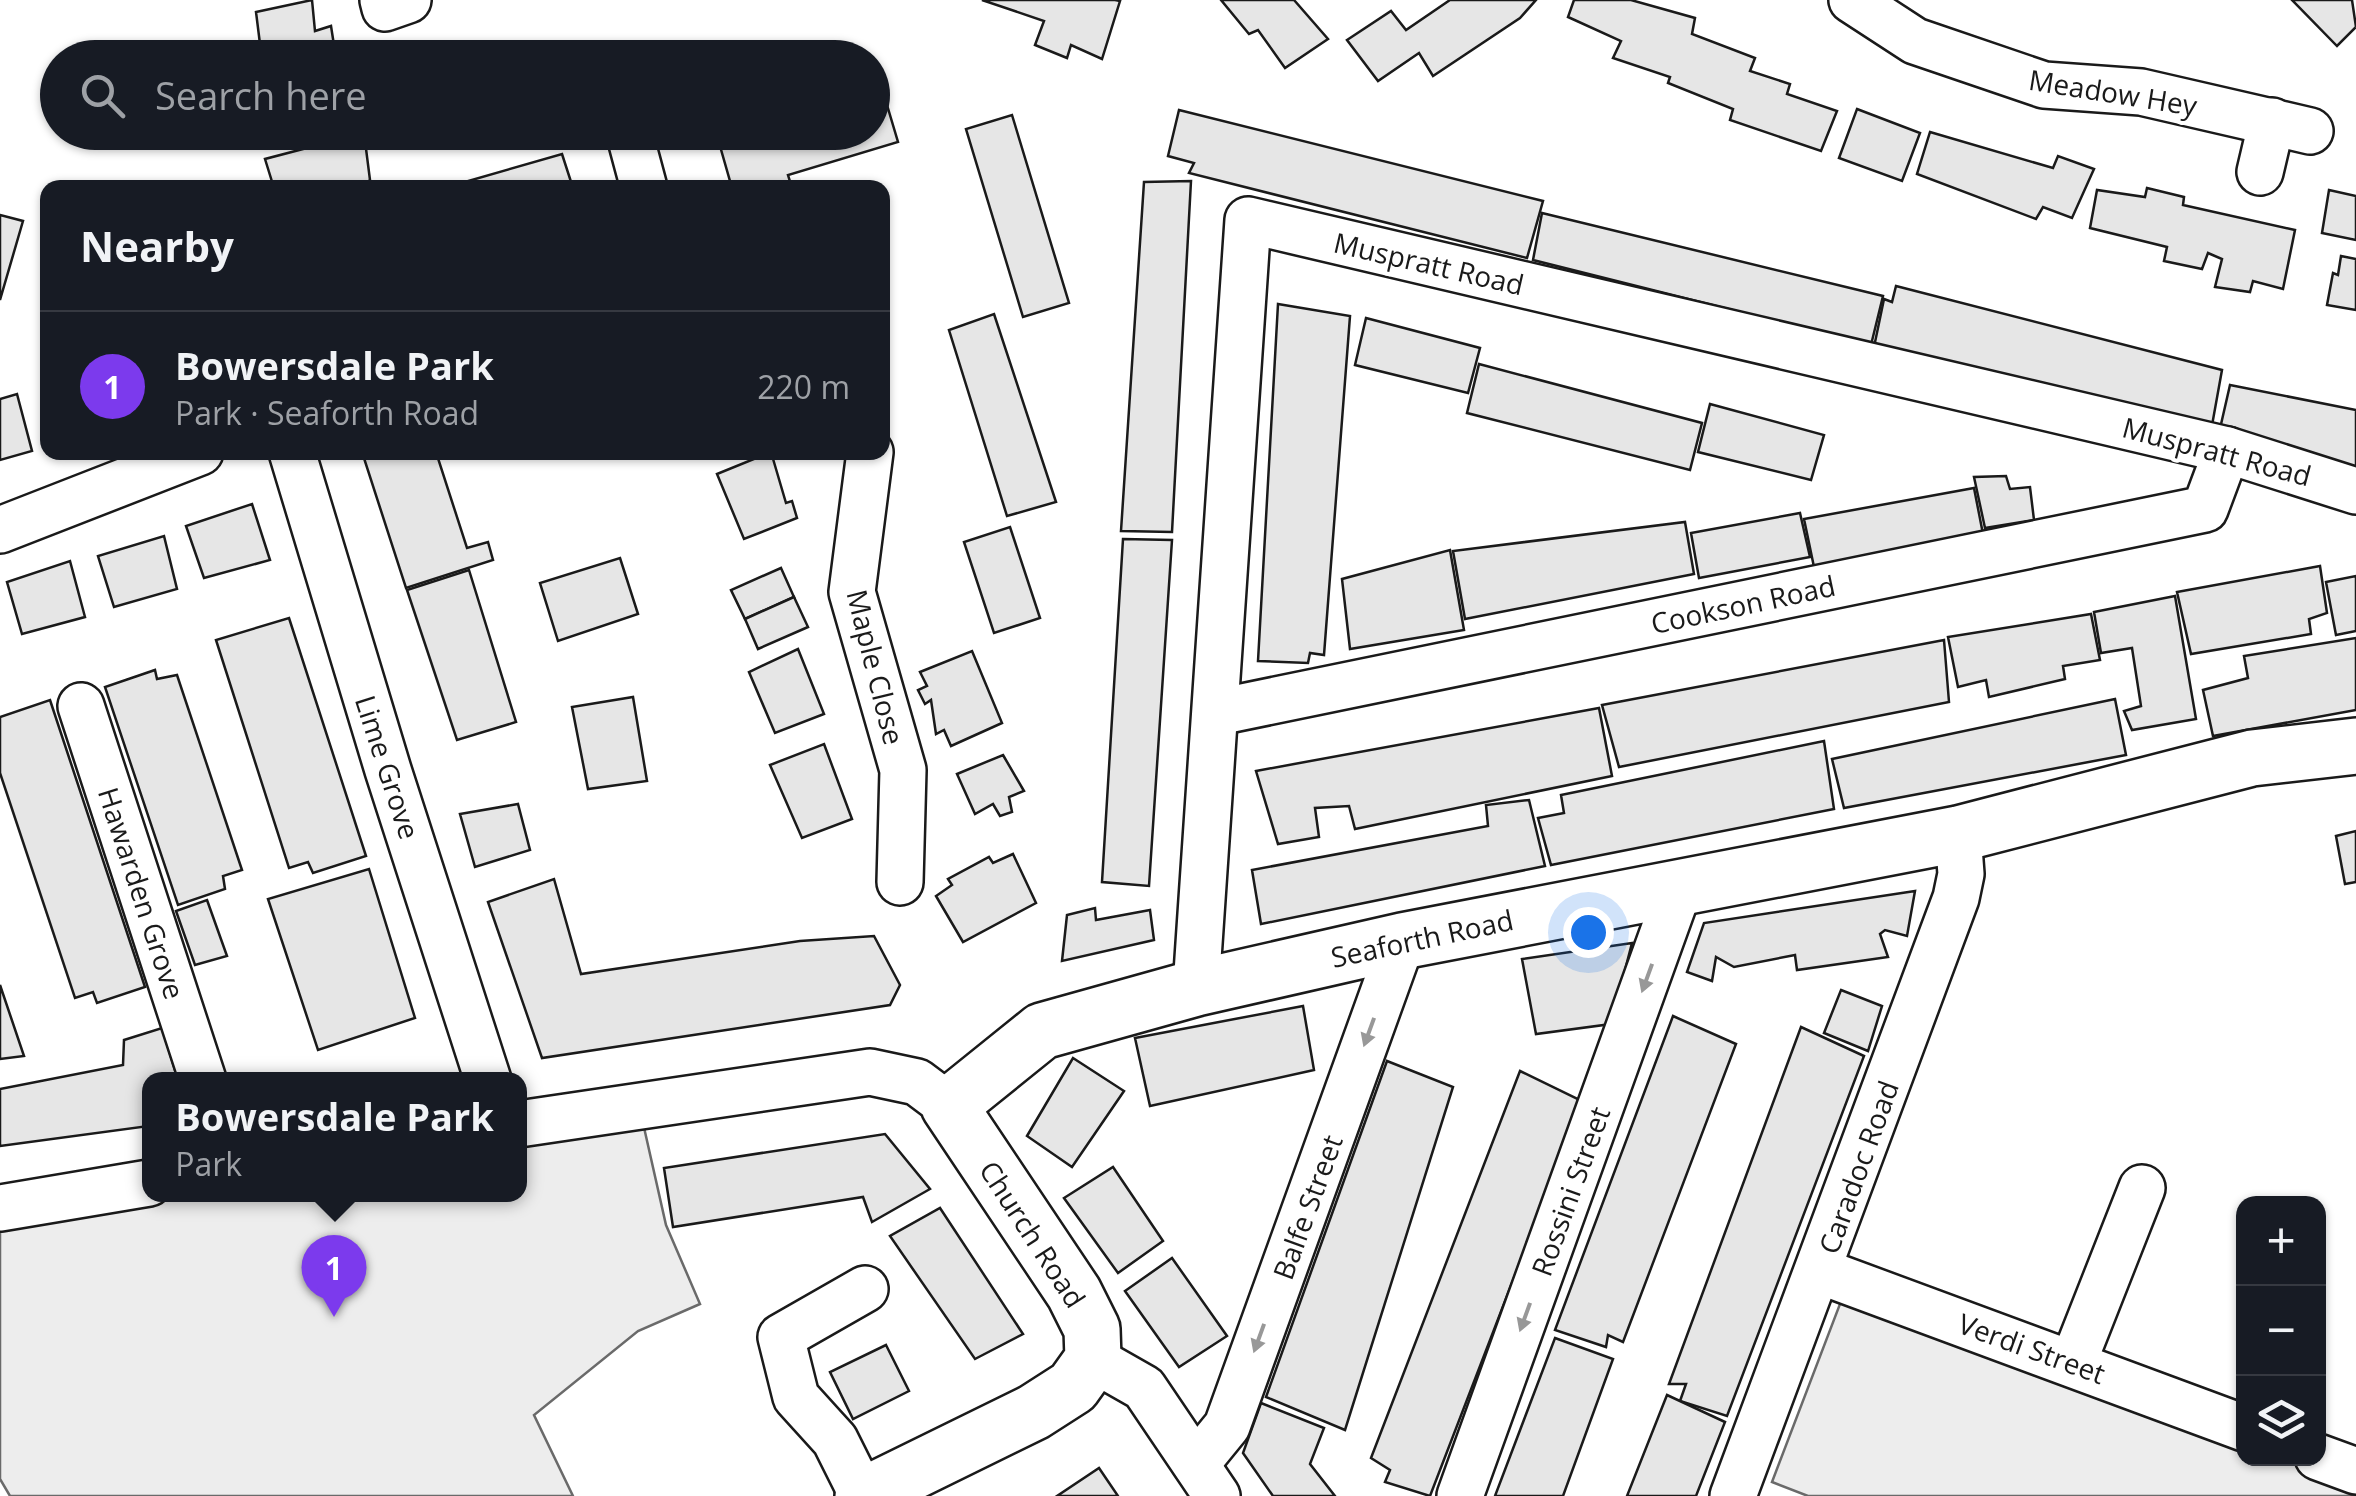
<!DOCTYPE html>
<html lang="en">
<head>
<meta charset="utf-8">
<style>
  body { margin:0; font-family:"Open Sans",sans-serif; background:#242831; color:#f1f3f6 }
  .controls { position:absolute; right:30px; bottom:30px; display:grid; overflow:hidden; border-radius:20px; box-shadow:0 2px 8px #0004 }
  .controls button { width:90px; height:90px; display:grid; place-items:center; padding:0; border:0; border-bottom:2px solid #363941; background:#171b24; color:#f1f3f6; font:50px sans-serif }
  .you { position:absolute; left:1588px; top:932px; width:35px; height:35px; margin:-25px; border:8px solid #fff; border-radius:50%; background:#1a73e8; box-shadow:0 0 0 15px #1a73e833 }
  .badge { display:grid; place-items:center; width:65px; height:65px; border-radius:50%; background:#7c3aed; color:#fff; font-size:32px; font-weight:700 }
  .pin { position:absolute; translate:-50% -82px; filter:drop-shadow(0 2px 5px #0008) }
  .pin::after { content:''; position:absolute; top:52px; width:35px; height:30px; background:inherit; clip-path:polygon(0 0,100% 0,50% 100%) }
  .popup { position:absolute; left:142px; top:1072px; width:385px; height:130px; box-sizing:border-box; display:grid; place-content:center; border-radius:20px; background:#171b24; filter:drop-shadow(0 2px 8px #0005); font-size:32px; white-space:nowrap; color:#9ea1a6 }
  .popup b { font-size:38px; color:#f1f3f6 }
  .popup::after { content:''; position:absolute; left:50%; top:100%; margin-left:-20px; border:20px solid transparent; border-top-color:#171b24 }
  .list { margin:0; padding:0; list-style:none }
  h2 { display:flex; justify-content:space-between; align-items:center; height:130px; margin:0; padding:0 40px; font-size:42px }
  h2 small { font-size:32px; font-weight:400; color:#9ea1a6 }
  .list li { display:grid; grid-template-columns:65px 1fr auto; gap:30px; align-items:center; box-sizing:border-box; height:150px; padding:0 40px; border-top:2px solid #363941 }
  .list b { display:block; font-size:38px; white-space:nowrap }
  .list p { margin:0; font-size:32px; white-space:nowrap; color:#9ea1a6 }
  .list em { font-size:32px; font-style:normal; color:#9ea1a6 }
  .icon { flex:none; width:55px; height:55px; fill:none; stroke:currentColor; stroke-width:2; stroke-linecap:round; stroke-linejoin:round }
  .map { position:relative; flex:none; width:2356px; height:1496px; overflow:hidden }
  .search { position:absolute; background:#171b24; box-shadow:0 2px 8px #0004; left:40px; top:40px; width:850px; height:110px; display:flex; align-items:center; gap:25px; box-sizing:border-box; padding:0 35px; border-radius:55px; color:#9ea1a6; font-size:38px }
  .panel { position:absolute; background:#171b24; box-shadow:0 2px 8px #0004; left:40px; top:180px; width:850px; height:280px; border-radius:20px }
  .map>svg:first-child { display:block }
  .built { fill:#ededed; stroke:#6a6a6a; stroke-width:2.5 }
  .building { fill:#e6e6e6; stroke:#1a1a1a; stroke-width:2.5 }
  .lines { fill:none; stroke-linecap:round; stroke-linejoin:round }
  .minor-casing { stroke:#1a1a1a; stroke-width:50 }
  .major-casing { stroke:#1a1a1a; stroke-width:60 }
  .minor { stroke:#fff; stroke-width:45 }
  .major { stroke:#fff; stroke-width:55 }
  .oneway { fill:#989898 }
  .labels { text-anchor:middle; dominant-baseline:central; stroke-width:8; stroke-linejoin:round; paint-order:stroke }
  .street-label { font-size:28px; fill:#1a1a1a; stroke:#fff }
</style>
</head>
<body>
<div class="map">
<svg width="2356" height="1496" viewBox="0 0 2356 1496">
  <rect width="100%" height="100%" fill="#fff"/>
  <!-- built -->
  <g class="built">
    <polygon points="643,1123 666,1225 700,1304 638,1331 534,1415 573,1496 10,1496 0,1479 0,1226 174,1195 519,1194 519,1140"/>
    <polygon points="1848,1283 2243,1437 2244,1458 2299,1459 2356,1481 2356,1496 1808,1496 1772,1482"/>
  </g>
  <!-- building -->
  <g class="building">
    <polygon points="312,0 315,31 331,26 336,58 278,58 273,44 260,44 256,12"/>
    <polygon points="982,0 1115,0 1120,1 1102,59 1071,45 1067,58 1035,45 1044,21"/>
    <polygon points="1221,0 1294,0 1328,39 1285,68 1258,30 1249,34"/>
    <polygon points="1450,0 1536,0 1520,18 1433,76 1419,53 1378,81 1347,40 1391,11 1406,30"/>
    <polygon points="1574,0 1631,0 1695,18 1692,34 1755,58 1750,71 1790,84 1787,94 1837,111 1821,151 1730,120 1733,109 1668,83 1670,77 1613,58 1621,41 1568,17"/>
    <polygon points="2292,0 2352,0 2356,27 2337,46"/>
    <polygon points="887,105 898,142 788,175 792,188 732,188 716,132 872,132 872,109"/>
    <polygon points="1857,109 1920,133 1902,181 1839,158"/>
    <polygon points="1179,110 1543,201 1527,258 1189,173 1194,163 1168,156"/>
    <polygon points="1012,115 1069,303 1023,317 966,129"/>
    <polygon points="1930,132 2053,168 2058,156 2094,169 2072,218 2043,207 2036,219 1917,174"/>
    <polygon points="364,133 370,180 361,188 274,188 265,159"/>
    <polygon points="562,154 573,188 444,188"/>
    <polygon points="1191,181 1172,532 1121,531 1144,182"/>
    <polygon points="2147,188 2184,197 2183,205 2295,230 2283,289 2253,281 2250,292 2215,287 2222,259 2208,253 2202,269 2164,261 2167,247 2090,228 2097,190 2145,197"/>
    <polygon points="2329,190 2356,196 2356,240 2322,233"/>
    <polygon points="1542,213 1883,296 1871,345 1533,260"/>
    <polygon points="0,215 23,221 0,300"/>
    <polygon points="2341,256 2356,259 2356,310 2327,305 2333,273 2338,275"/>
    <polygon points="1896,286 2222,370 2211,431 1874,347 1884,299 1892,302"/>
    <polygon points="1278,304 1350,316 1324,655 1310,653 1308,663 1258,661"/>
    <polygon points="994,314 1056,502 1007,516 949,330"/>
    <polygon points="1366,318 1480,348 1468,393 1355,365"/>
    <polygon points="1479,364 1702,423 1690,470 1467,413"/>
    <polygon points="2230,385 2356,410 2356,467 2219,433"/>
    <polygon points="17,394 32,451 0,460 0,399"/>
    <polygon points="1710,404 1824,435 1811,480 1698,452"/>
    <polygon points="362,452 436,452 467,548 488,542 493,560 406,588"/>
    <polygon points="771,452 786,503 792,501 797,518 744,539 717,474"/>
    <polygon points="2006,476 2010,489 2030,487 2034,520 1985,528 1974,477"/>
    <polygon points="1974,488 1983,534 1814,567 1804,519"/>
    <polygon points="252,504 270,560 204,578 186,526"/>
    <polygon points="1800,513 1810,557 1699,578 1691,533"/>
    <polygon points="1685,522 1694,574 1465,619 1453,551"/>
    <polygon points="1010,527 1040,618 994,633 964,542"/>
    <polygon points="164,536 177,589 114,607 98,556"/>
    <polygon points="1123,539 1172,540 1149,886 1102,882"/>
    <polygon points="1450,550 1464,630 1350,649 1342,579"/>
    <polygon points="620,558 638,614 558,641 540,583"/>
    <polygon points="70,561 85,617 22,634 7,582"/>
    <polygon points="2320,566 2327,613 2309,619 2311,634 2191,654 2177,592"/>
    <polygon points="781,568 794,597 745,619 731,590"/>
    <polygon points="469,570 516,722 457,740 407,590"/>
    <polygon points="2356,576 2356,631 2336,635 2326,582"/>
    <polygon points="2175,596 2196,719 2132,730 2124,711 2141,706 2132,648 2101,653 2094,612"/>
    <polygon points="794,597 808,627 758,649 745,619"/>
    <polygon points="2091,614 2100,660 2063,666 2065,679 1989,697 1986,680 1958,687 1948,637"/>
    <polygon points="289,618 366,856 313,873 308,862 289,868 216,640"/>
    <polygon points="2356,638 2356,710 2213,736 2203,690 2248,678 2244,656"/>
    <polygon points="1944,640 1949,702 1619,767 1602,705"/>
    <polygon points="798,649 824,714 775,733 749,672"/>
    <polygon points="972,651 1002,723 951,746 944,730 936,734 931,700 925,704 918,690 927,686 920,672"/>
    <polygon points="155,670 157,679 177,675 242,870 223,876 225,889 178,905 105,687"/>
    <polygon points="633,697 647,781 588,789 572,707"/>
    <polygon points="2115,699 2126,755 1844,808 1832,759"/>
    <polygon points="50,700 145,987 97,1003 93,992 75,998 0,773 0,717"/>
    <polygon points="1599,708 1612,776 1355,829 1349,806 1315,808 1319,837 1278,844 1256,771"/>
    <polygon points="1824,741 1834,809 1551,865 1538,818 1564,813 1561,795"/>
    <polygon points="824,744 852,819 802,838 770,765"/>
    <polygon points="1003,755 1024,791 1009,797 1012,812 1000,816 993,804 975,814 957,774"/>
    <polygon points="1529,800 1545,866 1261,924 1252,870 1488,826 1486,805"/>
    <polygon points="518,804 530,850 475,867 460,814"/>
    <polygon points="2356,831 2356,882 2345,884 2336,836"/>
    <polygon points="1013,854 1036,903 963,942 936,896 952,885 948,879 989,857 993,863"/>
    <polygon points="369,869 415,1018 318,1050 268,899"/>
    <polygon points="554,879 581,974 800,941 874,936 900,985 890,1005 542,1058 488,902"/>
    <polygon points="1915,891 1907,936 1885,930 1880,934 1888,957 1797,970 1795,955 1734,967 1716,957 1712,981 1687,972 1704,923"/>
    <polygon points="207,900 227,956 195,965 176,911"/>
    <polygon points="1095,908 1096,920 1150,910 1154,940 1062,961 1067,915"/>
    <polygon points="1632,943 1611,1024 1536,1034 1522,959"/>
    <polygon points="0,985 24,1056 0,1059"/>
    <polygon points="1841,990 1882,1006 1868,1051 1824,1033"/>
    <polygon points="1303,1006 1314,1070 1150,1106 1135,1038"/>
    <polygon points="1673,1016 1736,1044 1623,1342 1608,1335 1606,1347 1555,1330"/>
    <polygon points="1801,1027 1864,1056 1727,1416 1680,1401 1686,1384 1669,1384"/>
    <polygon points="162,1028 178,1080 149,1080 149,1126 0,1146 0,1089 123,1065 124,1040"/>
    <polygon points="1073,1058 1124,1091 1072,1167 1027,1136"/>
    <polygon points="1387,1061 1453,1087 1345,1430 1266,1397"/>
    <polygon points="1520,1071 1582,1101 1430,1496 1385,1482 1390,1470 1371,1458"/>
    <polygon points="885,1134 930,1189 872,1222 863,1197 673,1227 664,1168"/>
    <polygon points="1113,1167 1163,1241 1118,1273 1064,1198"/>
    <polygon points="940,1208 1023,1334 975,1359 890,1236"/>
    <polygon points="1172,1258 1227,1336 1179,1367 1125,1291"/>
    <polygon points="1555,1338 1613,1359 1563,1496 1495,1496"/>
    <polygon points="886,1345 909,1391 853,1419 830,1372"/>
    <polygon points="1667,1395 1725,1422 1696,1496 1627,1496"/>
    <polygon points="1261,1403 1324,1428 1310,1464 1335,1496 1273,1496 1243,1453"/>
    <polygon points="1099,1468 1118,1496 1057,1496"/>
  </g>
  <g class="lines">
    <defs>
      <g id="minor">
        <polyline points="383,0 385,8 408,0"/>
        <polyline points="1852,0 1915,41 2044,85 2141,92 2310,131"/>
        <polyline points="629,132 644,188"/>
        <polyline points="2260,172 2272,121"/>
        <polyline points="292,452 388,770 488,1080"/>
        <polyline points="870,452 852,592 903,770 900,882"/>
        <polyline points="0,530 200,452"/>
        <polyline points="81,706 203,1080"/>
        <polyline points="1218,712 2205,509 2227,450"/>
        <polyline points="1196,988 1248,220 2227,450 2356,491"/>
        <polyline points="519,1124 870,1072 917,1082 949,1106"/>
        <polyline points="0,1208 149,1183"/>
        <polyline points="1820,1271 2244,1428"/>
        <polyline points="1093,1359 1144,1388 1217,1496"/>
        <polyline points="2073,1363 2142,1188"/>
        <polyline points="2318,1457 2356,1471"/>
        <polyline points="1196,1464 1227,1426 1402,941"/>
        <polyline points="863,1496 835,1440 796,1397 781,1337 865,1289"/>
        <polyline points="1460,1496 1680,886"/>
        <polyline points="1733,1496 1956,898 1961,874 1958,834"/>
      </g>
      <polyline id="major" points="863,1496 1034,1412 1073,1387 1093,1359 1092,1329 1074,1293 949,1106 1042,1031 1196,988 1402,941 1958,834 2252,758 2356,746"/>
    </defs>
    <!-- minor casing -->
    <use href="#minor" class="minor-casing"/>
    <!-- major casing -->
    <use href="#major" class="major-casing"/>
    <!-- minor -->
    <use href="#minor" class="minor"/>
    <!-- major -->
    <use href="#major" class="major"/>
  </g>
  <!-- one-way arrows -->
  <defs><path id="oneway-solid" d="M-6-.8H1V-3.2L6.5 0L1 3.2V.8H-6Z" transform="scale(2.5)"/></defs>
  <g class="oneway">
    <use href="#oneway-solid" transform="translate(1647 978) rotate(110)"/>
    <use href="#oneway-solid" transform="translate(1369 1032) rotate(110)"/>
    <use href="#oneway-solid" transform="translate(1525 1317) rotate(110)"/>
    <use href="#oneway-solid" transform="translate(1259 1338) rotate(110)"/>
  </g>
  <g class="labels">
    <!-- street labels -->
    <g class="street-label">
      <text transform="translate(2113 92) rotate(9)">Meadow Hey</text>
      <text transform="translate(1429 263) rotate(13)">Muspratt Road</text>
      <text transform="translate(2217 451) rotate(15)">Muspratt Road</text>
      <text transform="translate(1743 604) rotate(-12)">Cookson Road</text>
      <text transform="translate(876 667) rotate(76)">Maple Close</text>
      <text transform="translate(388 767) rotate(72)">Lime Grove</text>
      <text transform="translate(142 893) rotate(72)">Hawarden Grove</text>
      <text transform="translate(1422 938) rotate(-12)">Seaforth Road</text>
      <text transform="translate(1858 1167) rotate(-70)">Caradoc Road</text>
      <text transform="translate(1570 1191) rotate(-70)">Rossini Street</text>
      <text transform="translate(1307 1207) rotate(-70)">Balfe Street</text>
      <text transform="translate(1033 1234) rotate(57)">Church Road</text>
      <text transform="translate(2032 1348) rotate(20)">Verdi Street</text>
    </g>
  </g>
</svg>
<div class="controls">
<button>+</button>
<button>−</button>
<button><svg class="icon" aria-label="layers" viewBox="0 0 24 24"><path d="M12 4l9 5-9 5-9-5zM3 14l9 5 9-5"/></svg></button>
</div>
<div class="you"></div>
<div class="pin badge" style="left:334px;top:1317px">1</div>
<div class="popup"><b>Bowersdale Park</b>Park</div>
<div class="search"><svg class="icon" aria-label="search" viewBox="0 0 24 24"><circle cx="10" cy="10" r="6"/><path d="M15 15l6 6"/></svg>Search here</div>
<section class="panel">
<h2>Nearby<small></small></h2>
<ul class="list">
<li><span class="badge">1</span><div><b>Bowersdale Park</b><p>Park · Seaforth Road</p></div><em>220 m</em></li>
</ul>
</section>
</div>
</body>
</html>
